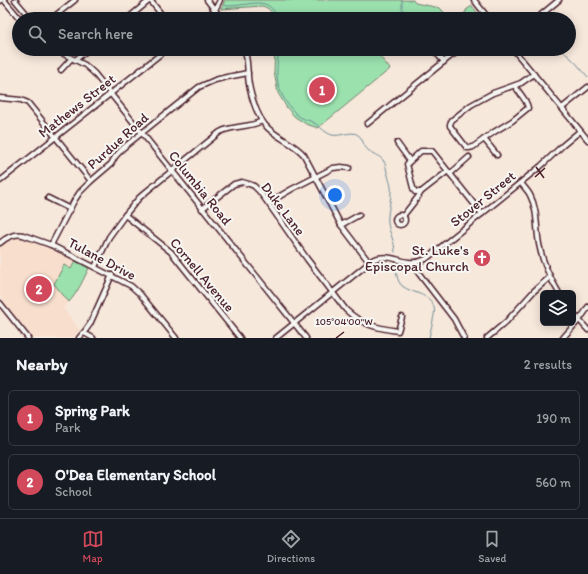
<!DOCTYPE html>
<html lang="en">
<head>
<meta charset="utf-8">
<style>
  body { margin:0; font-family:Itim,sans-serif; background:#242831; color:#f1f3f6 }
  .controls { position:absolute; right:12px; bottom:12px; display:grid; overflow:hidden; border-radius:6px; box-shadow:0 2px 10px #0003 }
  .controls button { width:36px; height:36px; display:grid; place-items:center; padding:0; border:0; border-bottom:1px solid #363941; background:#171b24; color:#f1f3f6; font:20px sans-serif }
  .you { position:absolute; left:335px; top:195px; width:14px; height:14px; margin:-10px; border:3px solid #fff; border-radius:50%; background:#1a73e8; box-shadow:0 0 0 6px #1a73e833 }
  .badge { display:grid; place-items:center; width:26px; height:26px; border-radius:50%; background:#d1495b; color:#fff; font-size:13px; font-weight:700 }
  .pin { position:absolute; translate:-50% -50%; border:2px solid #fff; box-shadow:0 1px 4px #0006 }
  .list { margin:0; padding:0; list-style:none }
  h2 { display:flex; justify-content:space-between; align-items:center; height:52px; margin:0; padding:0 16px; font-size:17px }
  h2 small { font-size:13px; font-weight:400; color:#9ea1a6 }
  .list li { display:grid; grid-template-columns:26px 1fr auto; gap:12px; align-items:center; box-sizing:border-box; height:56px; margin:0 8px 8px; padding:0 8px; border:1px solid #363941; border-radius:6px }
  .list b { display:block; font-size:15px; white-space:nowrap }
  .list p { margin:0; font-size:13px; white-space:nowrap; color:#9ea1a6 }
  .list em { font-size:13px; font-style:normal; color:#9ea1a6 }
  .icon { flex:none; width:22px; height:22px; fill:none; stroke:currentColor; stroke-width:2; stroke-linecap:round; stroke-linejoin:round }
  .map { position:relative; flex:none; width:588px; height:338px; overflow:hidden }
  .search { position:absolute; background:#171b24; box-shadow:0 2px 10px #0003; left:12px; right:12px; top:12px; height:44px; display:flex; align-items:center; gap:10px; box-sizing:border-box; padding:0 14px; border-radius:22px; color:#9ea1a6; font-size:15px }
  .sheet { height:180px; background:#171b24 }
  nav { display:flex; justify-content:space-around; align-items:center; box-sizing:border-box; height:56px; border-top:1px solid #363941; background:#171b24; font-size:11px; color:#9ea1a6 }
  nav a { display:grid; justify-items:center; gap:2px }
  nav .on { color:#d1495b }
  .map>svg:first-child { display:block }
  .built { fill:#f8decd }
  .green { fill:#9be1ae; stroke:#72806c }
  .lines { fill:none; stroke-linecap:round; stroke-linejoin:round }
  .stream { stroke:#6c8b94; stroke-width:1 }
  .minor-casing { stroke:#4a1f2b; stroke-width:7 }
  .minor { stroke:#f6f6f2; stroke-width:4 }
  .ticks { fill:none; stroke:#4a1f2b; stroke-width:1.5 }
  .labels { text-anchor:middle; dominant-baseline:central; stroke-width:4; stroke-linejoin:round; paint-order:stroke }
  .street-label { font-size:14px; fill:#4a1f2b; stroke:#f6f6f2 }
  .poi-label { font-size:14px; fill:#4a1f2b; stroke:#f6f6f2; text-anchor:end }
  .ticks-label { font-size:10px; text-anchor:middle; fill:#4a1f2b; stroke:#f6f6f2; stroke-width:4; stroke-linejoin:round; paint-order:stroke }
</style>
</head>
<body>
<div class="map">
<svg width="588" height="338" viewBox="0 0 588 338">
  <rect width="100%" height="100%" fill="#f7e8dc"/>
  <filter id="ink" filterUnits="userSpaceOnUse"><feTurbulence type="fractalNoise" baseFrequency=".025" numOctaves="2"/><feDisplacementMap in="SourceGraphic" scale="8" xChannelSelector="R" yChannelSelector="G"/><feConvolveMatrix kernelMatrix="1 2 1 2 8 2 1 2 1" color-interpolation-filters="sRGB"/></filter>
  <g filter="url(#ink)">
    <!-- built -->
    <polygon class="built" points="20,237 49,248 89,267 83,281 73,297 63,308 80,330 72,338 33,338 0,296 0,248 10,240 15,238"/>
    <!-- green -->
    <g class="green">
      <path d="M225,0h188l2,3 25,5 10,11h-176c-2,-8 -5,-11 -12,-13l-41,3z"/>
      <polygon points="472,6 482,19 456,19 466,12 466,10"/>
      <polygon points="275,49 374,49 390,69 318,128 306,124 295,117 287,108 278,93 274,72"/>
      <path d="M75,261l14,7c-6,12 -11,24 -20,34l-15,-18 10,-19 7,4z"/>
    </g>
    <g class="lines">
      <!-- stream -->
      <g class="stream">
        <polyline points="402,0 402,8 407,17 411,19"/>
        <path d="M224,5l3,1c7,0 13,-1 20,-2 16,-2 24,-2 31,15"/>
        <path d="M279,49c-3,23 -5,38 11,58 3,3 6,8 10,10 5,3 10,3 14,6 6,3 11,10 18,12 7,2 21,-5 26,0 5,3 5,11 10,15 4,4 11,5 15,10 3,4 3,10 5,15 1,6 4,11 3,17 0,11 -4,20 -3,31 1,10 7,18 7,29"/>
        <polyline points="559,49 562,50 575,62 588,77"/>
        <path d="M396,267c0,5 1,11 3,15 6,12 31,9 35,25 2,6 -4,24 -5,31"/>
      </g>
      <defs>
        <g id="minor">
          <polyline points="4,0 20,19"/>
          <polyline points="15,0 31,19"/>
          <polyline points="150,0 165,19"/>
          <polyline points="207,0 222,19"/>
          <polyline points="474,0 489,19"/>
          <polyline points="0,1 1,0"/>
          <polyline points="51,19 75,0"/>
          <polyline points="127,19 150,0"/>
          <polyline points="203,19 215,10 220,0"/>
          <polyline points="536,19 559,0"/>
          <polyline points="54,49 85,65 94,73 306,338"/>
          <path d="M244,49c4,10 3,17 4,27 1,15 8,38 17,49 11,13 28,17 39,30l37,70 28,37"/>
          <polyline points="433,49 444,62"/>
          <polyline points="513,49 588,140"/>
          <polyline points="398,52 403,49"/>
          <polyline points="75,60 89,49"/>
          <polyline points="61,70 71,59"/>
          <path d="M515,86c4,7 12,14 13,22l-16,13 -18,11 -21,15 -4,1h-2l-17,-22v-2l2,-4 19,-15 22,-12 28,-10 13,-9"/>
          <polyline points="0,98 21,100 28,103 91,181"/>
          <polyline points="562,108 588,87"/>
          <polyline points="367,124 451,56 460,51 467,49"/>
          <polyline points="484,139 497,155"/>
          <polyline points="397,143 410,161"/>
          <polyline points="448,171 421,192 415,192 413,188 407,164 421,151 432,151 482,214"/>
          <polyline points="450,174 469,157"/>
          <polyline points="0,181 167,49"/>
          <path d="M521,183c3,4 7,8 9,12 8,15 6,33 9,49 3,17 11,34 20,49"/>
          <polyline points="48,198 70,209"/>
          <polyline points="268,203 292,189 333,168 341,167 349,168"/>
          <path d="M202,209l32,-25 8,-2 7,2 5,2 5,5 9,12 39,56 39,51c16,15 31,18 52,21l4,-14"/>
          <polyline points="125,215 171,252 240,338"/>
          <circle cx="400" cy="220" r="5"/>
          <polyline points="403,216 418,197 421,192"/>
          <polyline points="341,225 359,215"/>
          <path d="M0,243c7,-6 14,-10 23,-8l28,10 80,41 9,8 36,44"/>
          <polyline points="51,245 74,201 80,192 91,181 111,164 115,157 123,148 199,87 215,80 227,77 248,73"/>
          <polyline points="416,263 416,269 417,271 454,319 464,338"/>
          <path d="M95,267l14,-30 16,-22 14,-17 8,-7 73,-59c13,-7 29,-4 42,-11"/>
          <polyline points="0,303 28,338"/>
          <polyline points="573,313 588,330"/>
          <polyline points="84,333 93,338"/>
          <polyline points="79,338 85,331 90,324 112,275"/>
          <path d="M276,338l98,-79c21,-7 31,10 52,0l115,-93 21,-20 18,-15"/>
          <polyline points="487,338 506,322 534,291 550,277"/>
          <path d="M563,338c8,-10 19,-19 25,-31"/>
        </g>
      </defs>
      <!-- minor casing -->
      <use href="#minor" class="minor-casing"/>
      <!-- minor -->
      <use href="#minor" class="minor"/>
    </g>
  </g>
  <!-- ticks -->
  <path class="ticks" d="M536,167l8,11M535,177l10,-9M336,338l8,-6"/>
  <!-- icons -->
  <defs>
    <symbol id="church-disc" viewBox="-11 -11 22 22"><circle r="9.5" fill="#d1495b" stroke="#f6f6f2"/><path d="M-1.2-6h2.4v3.5h3.3v2.4h-3.3V6h-2.4V-.1h-3.3v-2.4h3.3Z" fill="#fff"/></symbol>
  </defs>
  <g fill-rule="evenodd">
    <use href="#church-disc" x="472" y="248" width="20" height="20"/>
  </g>
  <g class="labels">
    <!-- street labels -->
    <g class="street-label">
      <text transform="translate(77 106) rotate(-38)">Mathews Street</text>
      <text transform="translate(118 141) rotate(-42)">Purdue Road</text>
      <text transform="translate(200 188) rotate(51)">Columbia Road</text>
      <text transform="translate(483 199) rotate(-39)">Stover Street</text>
      <text transform="translate(283 209) rotate(53)">Duke Lane</text>
      <text transform="translate(102 259) rotate(28)">Tulane Drive</text>
      <text transform="translate(202 275) rotate(50)">Cornell Avenue</text>
    </g>
    <!-- poi labels -->
    <g class="poi-label">
      <text x="469" y="250">St. Luke's<tspan x="469" dy="16">Episcopal Church</tspan></text>
    </g>
  </g>
  <g class="ticks-label">
    <text x="344" y="325">105°04'00"W</text>
  </g>
</svg>
<div class="controls">
<button><svg class="icon" aria-label="layers" viewBox="0 0 24 24"><path d="M12 4l9 5-9 5-9-5zM3 14l9 5 9-5"/></svg></button>
</div>
<div class="you"></div>
<div class="pin badge" style="left:322px;top:90px">1</div>
<div class="pin badge" style="left:39px;top:289px">2</div>
<div class="search"><svg class="icon" aria-label="search" viewBox="0 0 24 24"><circle cx="10" cy="10" r="6"/><path d="M15 15l6 6"/></svg>Search here</div>
</div>
<section class="sheet">
<h2>Nearby<small>2 results</small></h2>
<ul class="list">
<li><span class="badge">1</span><div><b>Spring Park</b><p>Park</p></div><em>190 m</em></li>
<li><span class="badge">2</span><div><b>O'Dea Elementary School</b><p>School</p></div><em>560 m</em></li>
</ul>
</section>
<nav>
<a class="on"><svg class="icon" aria-label="map" viewBox="0 0 24 24"><path d="M3 6l6-2 6 2 6-2v14l-6 2-6-2-6 2zM9 4v14M15 6v14"/></svg>Map</a>
<a><svg class="icon" aria-label="directions" viewBox="0 0 24 24"><path d="M12 3l9 9-9 9-9-9zM9 14v-3h6M13 9l2 2-2 2"/></svg>Directions</a>
<a><svg class="icon" aria-label="saved" viewBox="0 0 24 24"><path d="M7 4h10v16l-5-4-5 4z"/></svg>Saved</a>
</nav>
</body>
</html>
